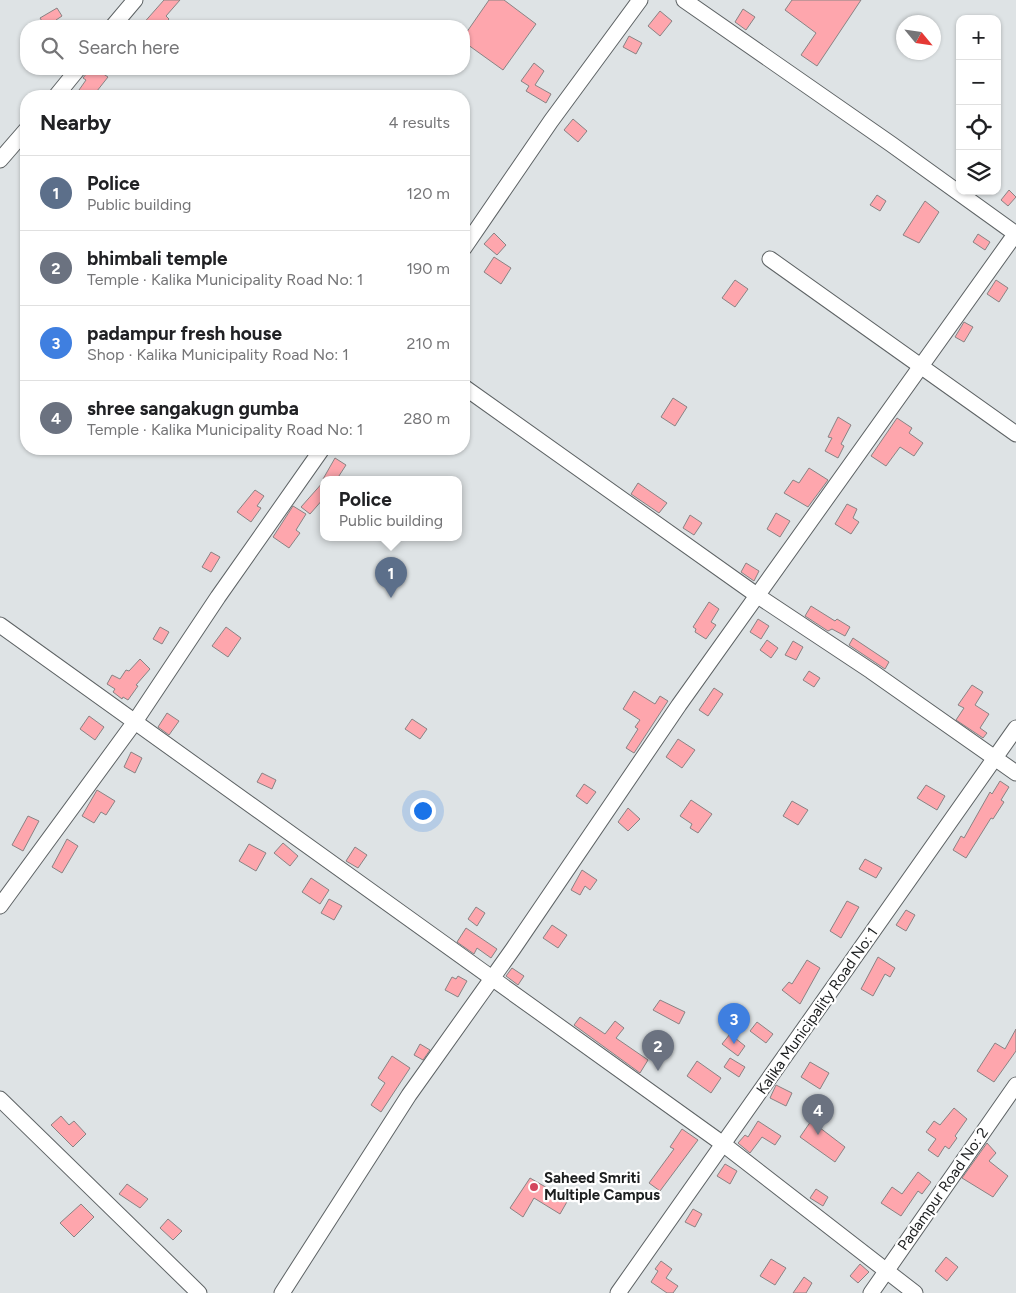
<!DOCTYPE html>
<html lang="en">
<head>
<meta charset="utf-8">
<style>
  body { margin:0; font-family:Figtree,sans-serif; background:#f2f2f2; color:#202124 }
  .controls { position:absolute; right:15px; top:15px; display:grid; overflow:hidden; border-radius:10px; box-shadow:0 1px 4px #0004 }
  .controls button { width:45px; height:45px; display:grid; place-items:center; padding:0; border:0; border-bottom:1px solid #e0e0e0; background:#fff; color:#202124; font:25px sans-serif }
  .compass { position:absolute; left:896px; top:15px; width:45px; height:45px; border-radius:50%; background:#fff; box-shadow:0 1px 4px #0004; rotate:119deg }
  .you { position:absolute; left:422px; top:810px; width:18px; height:18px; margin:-12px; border:4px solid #fff; border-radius:50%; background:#1a73e8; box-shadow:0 0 0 8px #1a73e833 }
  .badge { display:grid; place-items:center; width:32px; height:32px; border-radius:50%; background:#d4445d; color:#fff; font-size:16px; font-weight:700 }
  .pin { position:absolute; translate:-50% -41px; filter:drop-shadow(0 1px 2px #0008) }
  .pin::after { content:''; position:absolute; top:26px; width:18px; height:15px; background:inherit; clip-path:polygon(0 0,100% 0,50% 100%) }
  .popup { position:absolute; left:320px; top:476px; width:142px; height:65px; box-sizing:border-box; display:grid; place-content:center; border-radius:10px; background:#fff; filter:drop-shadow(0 1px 4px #0005); font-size:16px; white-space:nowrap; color:#757577 }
  .popup b { font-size:19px; color:#202124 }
  .popup::after { content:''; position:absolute; left:50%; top:100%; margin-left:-10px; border:10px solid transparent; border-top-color:#fff }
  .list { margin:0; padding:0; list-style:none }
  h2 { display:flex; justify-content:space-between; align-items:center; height:65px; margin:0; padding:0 20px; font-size:21px }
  h2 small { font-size:16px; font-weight:400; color:#757577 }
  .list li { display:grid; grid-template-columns:32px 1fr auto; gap:15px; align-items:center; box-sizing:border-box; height:75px; padding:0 20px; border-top:1px solid #e0e0e0 }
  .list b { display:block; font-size:19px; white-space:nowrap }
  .list p { margin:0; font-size:16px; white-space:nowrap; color:#757577 }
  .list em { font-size:16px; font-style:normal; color:#757577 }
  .icon { flex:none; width:28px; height:28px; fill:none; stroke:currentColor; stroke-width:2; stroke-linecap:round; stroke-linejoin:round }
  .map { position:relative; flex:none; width:1016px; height:1293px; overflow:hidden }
  .search { position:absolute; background:#fff; box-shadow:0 1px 4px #0004; left:20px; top:20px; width:450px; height:55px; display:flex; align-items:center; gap:12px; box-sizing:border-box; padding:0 18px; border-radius:20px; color:#757577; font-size:19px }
  .panel { position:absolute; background:#fff; box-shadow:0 1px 4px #0004; left:20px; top:90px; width:450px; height:365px; border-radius:20px }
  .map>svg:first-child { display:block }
  .building { fill:#fea6ad; stroke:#898384 }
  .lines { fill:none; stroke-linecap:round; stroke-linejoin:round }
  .minor-casing { stroke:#5e6365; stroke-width:17 }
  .minor { stroke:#fff; stroke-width:15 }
  .poi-dot { fill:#d4445d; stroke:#fff; stroke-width:2 }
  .labels { text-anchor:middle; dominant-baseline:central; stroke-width:4.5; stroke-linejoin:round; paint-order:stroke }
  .street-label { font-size:15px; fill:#1c1e1f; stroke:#fff }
  .poi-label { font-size:15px; font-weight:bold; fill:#1c1e1f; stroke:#fff; text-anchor:start }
</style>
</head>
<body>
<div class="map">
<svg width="1016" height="1293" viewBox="0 0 1016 1293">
  <rect width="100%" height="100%" fill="#dee3e5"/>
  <!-- building -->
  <g class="building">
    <polygon points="164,0 180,0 166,16 169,19 163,26 141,26"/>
    <polygon points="489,0 504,0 536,24 503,70 464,42 464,36"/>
    <polygon points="792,0 861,0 817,66 801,55 816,33 785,10"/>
    <polygon points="57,8 62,16 56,20 60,26 45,26 40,18"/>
    <polygon points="743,9 755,17 746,30 735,22"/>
    <polygon points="660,11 672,21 660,36 648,26"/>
    <polygon points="629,36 642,43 636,54 623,47"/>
    <polygon points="534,63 544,71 535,85 551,94 546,103 526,91 529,86 521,81"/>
    <polygon points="90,69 96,69 108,77 93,96 87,96 79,90 86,80 83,78"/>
    <polygon points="573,119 587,131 578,142 564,130"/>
    <polygon points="1009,190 1016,197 1008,206 1001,200"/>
    <polygon points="877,195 886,201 880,211 870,205"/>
    <polygon points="925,201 939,212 919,243 903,235"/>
    <polygon points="494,233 506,245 497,255 484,244"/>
    <polygon points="978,234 990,242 985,250 973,242"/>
    <polygon points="494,257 511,268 501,284 484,272"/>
    <polygon points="735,280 748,289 735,307 722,298"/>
    <polygon points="996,280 1008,288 999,302 987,294"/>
    <polygon points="964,322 973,327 964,342 955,337"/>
    <polygon points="673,398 687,407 675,426 661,417"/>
    <polygon points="838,417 851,425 841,444 844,446 838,458 825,451 832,438 828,437"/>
    <polygon points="897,418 912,428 909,433 923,443 914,456 900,447 886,466 871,456"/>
    <polygon points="335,458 346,465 337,479 323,479"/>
    <polygon points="809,468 828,480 808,507 784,493 793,480 799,483"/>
    <polygon points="324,481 324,498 310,514 301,507"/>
    <polygon points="638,483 667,503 659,513 631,494"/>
    <polygon points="255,490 264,496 257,506 261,508 251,522 237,512"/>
    <polygon points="847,504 857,509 853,518 859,522 851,534 835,524"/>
    <polygon points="293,506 306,514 296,530 300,533 289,548 273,537"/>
    <polygon points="776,513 790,521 780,537 767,529"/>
    <polygon points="690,515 702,523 694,535 683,528"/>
    <polygon points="211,552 220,557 211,572 202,567"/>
    <polygon points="746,563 759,571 754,581 741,572"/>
    <polygon points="709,602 719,609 711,622 716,625 706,639 695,632 696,629 693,627"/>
    <polygon points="811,606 835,621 837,619 850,627 845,636 832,629 828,631 805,616"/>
    <polygon points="758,619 769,626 761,639 750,632"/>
    <polygon points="160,627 169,632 162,644 153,639"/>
    <polygon points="226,627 241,638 228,657 212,646"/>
    <polygon points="853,638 889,662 885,669 849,645"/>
    <polygon points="767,640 778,648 771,658 760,650"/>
    <polygon points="793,641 803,647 796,660 785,655"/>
    <polygon points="140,659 150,669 136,685 138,686 128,700 123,697 122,699 113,692 115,689 107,684 112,675 120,679 126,670 129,671"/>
    <polygon points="809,671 820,678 814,687 803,680"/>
    <polygon points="972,685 983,692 975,705 989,714 980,728 987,733 983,738 956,720 964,708 958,705"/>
    <polygon points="714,688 723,694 708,716 699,710"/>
    <polygon points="634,691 655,704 660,696 668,701 634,753 626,748 638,729 635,727 640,720 623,709"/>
    <polygon points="167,713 179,721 169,735 158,727"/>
    <polygon points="89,716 104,727 95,740 80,729"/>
    <polygon points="412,719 427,729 420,739 405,729"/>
    <polygon points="678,739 695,750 682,768 666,757"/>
    <polygon points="131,752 142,758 135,773 124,767"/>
    <polygon points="262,773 276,780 272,789 257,782"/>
    <polygon points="1000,781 1009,787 1001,800 1004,802 993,819 991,818 966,858 953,850 961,836 964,838 990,792 992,794"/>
    <polygon points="584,784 596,792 587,804 576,796"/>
    <polygon points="926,785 945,796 937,810 917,798"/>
    <polygon points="97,790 115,801 106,815 101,812 94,823 82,816"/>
    <polygon points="691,800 712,814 698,833 690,828 692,824 680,816"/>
    <polygon points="792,801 808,810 798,825 783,816"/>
    <polygon points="628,808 640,819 628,831 618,822"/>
    <polygon points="28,816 39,821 23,851 12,845"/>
    <polygon points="67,839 78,846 62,873 52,867"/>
    <polygon points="283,843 298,856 290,866 274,853"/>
    <polygon points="249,844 266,853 256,871 239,861"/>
    <polygon points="355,847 367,855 358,868 346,861"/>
    <polygon points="865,859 882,868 876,878 859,869"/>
    <polygon points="582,870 597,880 590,890 585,886 580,895 571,890"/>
    <polygon points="311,878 329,890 320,904 302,892"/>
    <polygon points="329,899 342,906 334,920 321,913"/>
    <polygon points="847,901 859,907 841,938 830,931"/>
    <polygon points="476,907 485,913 477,926 468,919"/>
    <polygon points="906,910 915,915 906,931 896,925"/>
    <polygon points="552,925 567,935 558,948 543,938"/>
    <polygon points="466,928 497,949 491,958 477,948 474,954 457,942"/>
    <polygon points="878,957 895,968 890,977 885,974 873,996 861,989"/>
    <polygon points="807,960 820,968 800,1004 782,990 789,982 792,984"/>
    <polygon points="512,968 524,976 518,985 506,976"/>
    <polygon points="458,976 467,981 458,997 445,990 452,977 456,979"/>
    <polygon points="660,1000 685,1012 679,1024 653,1010"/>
    <polygon points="580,1017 605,1034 615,1021 624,1028 616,1038 648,1060 640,1073 574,1025"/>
    <polygon points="757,1022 773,1034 766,1043 750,1031"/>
    <polygon points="1016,1029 1016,1051 994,1082 977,1071 995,1043 1005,1049"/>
    <polygon points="730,1034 745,1046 738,1056 722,1044"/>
    <polygon points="420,1044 430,1050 423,1060 414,1055"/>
    <polygon points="392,1056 410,1068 381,1112 371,1105 385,1083 378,1078"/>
    <polygon points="730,1058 745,1067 739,1077 724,1067"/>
    <polygon points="697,1061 721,1078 711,1093 687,1076"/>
    <polygon points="810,1062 829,1073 820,1089 801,1077"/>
    <polygon points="776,1085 792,1093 786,1106 770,1098"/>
    <polygon points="954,1108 967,1119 955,1136 957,1138 949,1149 945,1146 938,1157 928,1150 936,1139 926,1132 934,1121 940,1125"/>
    <polygon points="61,1116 69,1125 74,1121 86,1134 73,1147 51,1125"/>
    <polygon points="758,1121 781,1136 775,1145 762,1137 750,1153 738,1143 745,1135 748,1137"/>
    <polygon points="811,1121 845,1147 835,1162 800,1137"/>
    <polygon points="682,1129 698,1140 660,1191 649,1183 674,1149 670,1147"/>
    <polygon points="987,1143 996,1153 989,1161 1008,1176 993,1197 962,1178"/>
    <polygon points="725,1164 737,1171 730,1184 717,1176"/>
    <polygon points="918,1172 931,1182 922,1194 918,1191 901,1216 881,1203 892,1187 902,1194"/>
    <polygon points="530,1178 568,1200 560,1214 534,1198 523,1217 510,1208"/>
    <polygon points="127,1184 148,1199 140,1208 119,1194"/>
    <polygon points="816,1189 828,1197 823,1206 810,1198"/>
    <polygon points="81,1204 94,1217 74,1237 60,1223"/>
    <polygon points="693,1209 702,1214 695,1227 685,1222"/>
    <polygon points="168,1219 182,1231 173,1240 160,1228"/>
    <polygon points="946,1257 958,1267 947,1281 935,1271"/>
    <polygon points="771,1259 786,1268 775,1285 760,1276"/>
    <polygon points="661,1261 672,1269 666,1278 678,1286 673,1293 667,1293 651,1282 658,1271 655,1269"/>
    <polygon points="860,1264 869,1272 858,1283 850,1276"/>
    <polygon points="804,1277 812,1283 806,1293 793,1293"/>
  </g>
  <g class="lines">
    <defs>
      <g id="minor">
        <polyline points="684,0 891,144 1016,234"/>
        <polyline points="113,26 135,0"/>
        <polyline points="56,96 78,69"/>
        <polyline points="0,160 26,130"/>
        <polyline points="464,248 551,121 640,0"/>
        <polyline points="770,259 1016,434"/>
        <polyline points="464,387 758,596 871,671 1016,773"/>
        <polyline points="0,625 723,1144 915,1293"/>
        <polyline points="0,906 134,723 218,597 322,449"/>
        <polyline points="0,1099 199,1293"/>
        <polyline points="282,1293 409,1095 513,949 679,705 1016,233"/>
        <polyline points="618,1293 1016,728"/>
        <polyline points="871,1293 1016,1085"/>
      </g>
    </defs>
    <!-- minor casing -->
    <use href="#minor" class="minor-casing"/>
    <!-- minor -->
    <use href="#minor" class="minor"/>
  </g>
  <!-- markers -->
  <circle class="poi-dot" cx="534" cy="1187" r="5"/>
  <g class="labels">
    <!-- street labels -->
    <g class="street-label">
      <text transform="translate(817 1011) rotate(-55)">Kalika Municipality Road No: 1</text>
      <text transform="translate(943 1189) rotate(-55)">Padampur Road No: 2</text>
    </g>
    <!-- poi labels -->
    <g class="poi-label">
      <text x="544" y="1178">Saheed Smriti<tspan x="544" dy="17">Multiple Campus</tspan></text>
    </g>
  </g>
</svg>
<div class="controls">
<button>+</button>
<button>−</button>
<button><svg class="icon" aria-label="locate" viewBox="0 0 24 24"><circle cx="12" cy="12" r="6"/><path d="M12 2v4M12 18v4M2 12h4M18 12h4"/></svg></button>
<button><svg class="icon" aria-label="layers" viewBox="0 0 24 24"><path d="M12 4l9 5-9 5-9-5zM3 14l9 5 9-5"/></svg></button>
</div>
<svg class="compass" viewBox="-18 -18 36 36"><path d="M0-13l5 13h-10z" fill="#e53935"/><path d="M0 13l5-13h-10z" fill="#757577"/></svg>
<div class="you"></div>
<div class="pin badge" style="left:391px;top:598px;background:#5c6f8a">1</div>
<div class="popup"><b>Police</b>Public building</div>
<div class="pin badge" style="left:658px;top:1071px;background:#6b7280">2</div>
<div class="pin badge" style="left:734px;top:1044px;background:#3f7fe0">3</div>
<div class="pin badge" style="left:818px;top:1135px;background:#6b7280">4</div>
<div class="search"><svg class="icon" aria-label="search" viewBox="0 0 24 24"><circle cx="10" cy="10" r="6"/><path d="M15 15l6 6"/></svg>Search here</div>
<section class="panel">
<h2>Nearby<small>4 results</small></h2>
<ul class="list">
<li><span class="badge" style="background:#5c6f8a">1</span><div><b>Police</b><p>Public building</p></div><em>120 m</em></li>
<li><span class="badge" style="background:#6b7280">2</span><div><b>bhimbali temple</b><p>Temple · Kalika Municipality Road No: 1</p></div><em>190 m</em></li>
<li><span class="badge" style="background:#3f7fe0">3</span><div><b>padampur fresh house</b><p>Shop · Kalika Municipality Road No: 1</p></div><em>210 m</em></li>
<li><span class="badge" style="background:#6b7280">4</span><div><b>shree sangakugn gumba</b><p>Temple · Kalika Municipality Road No: 1</p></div><em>280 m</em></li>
</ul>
</section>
</div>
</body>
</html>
